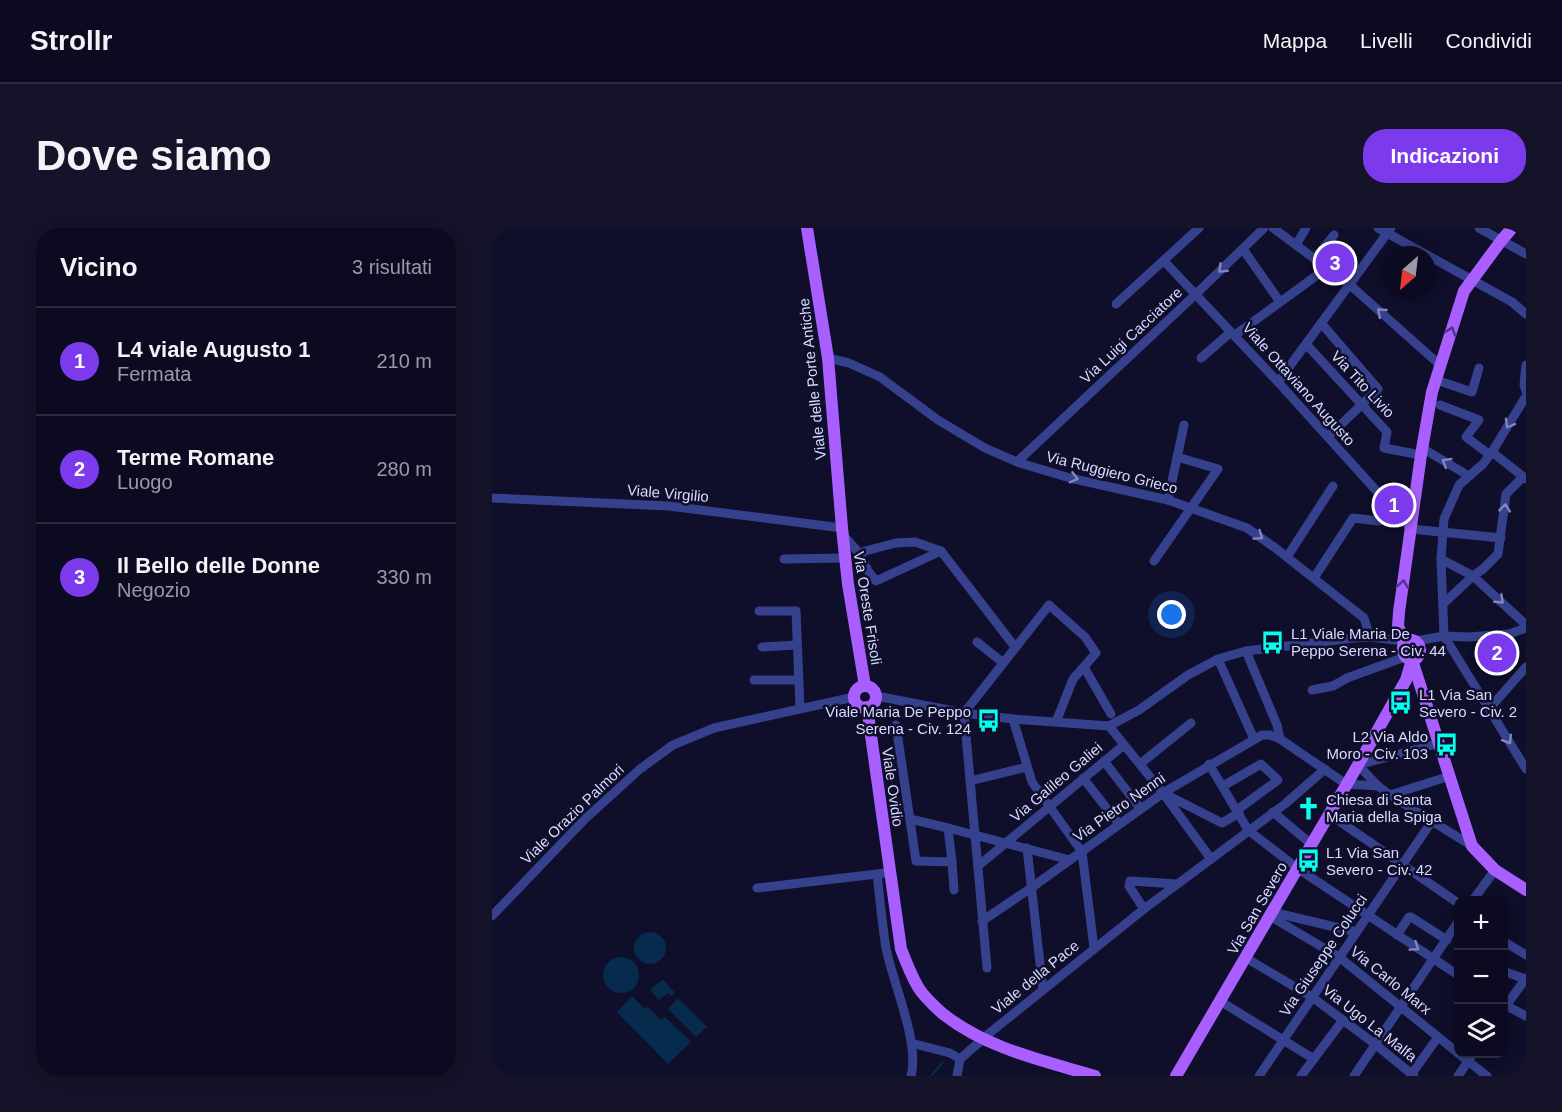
<!DOCTYPE html>
<html lang="it">
<head>
<meta charset="utf-8">
<style>
  body { margin:0; font-family:Arial,sans-serif; background:#141329; color:#f1f3f6 }
  .controls { position:absolute; right:18px; bottom:18px; display:grid; overflow:hidden; border-radius:12px; box-shadow:0 3px 15px #0003 }
  .controls button { width:54px; height:54px; display:grid; place-items:center; padding:0; border:0; border-bottom:2px solid #2b2b3e; background:#0b0a20; color:#f1f3f6; font:30px sans-serif }
  .compass { position:absolute; left:890px; top:18px; width:54px; height:54px; border-radius:50%; background:#0b0a20; box-shadow:0 3px 15px #0003; rotate:208deg }
  .you { position:absolute; left:680px; top:387px; width:21px; height:21px; margin:-15px; border:4px solid #fff; border-radius:50%; background:#1a73e8; box-shadow:0 0 0 9px #1a73e833 }
  .badge { display:grid; place-items:center; width:39px; height:39px; border-radius:50%; background:#7c3aed; color:#fff; font-size:20px; font-weight:700 }
  .pin { position:absolute; translate:-50% -50%; border:3px solid #fff; box-shadow:0 2px 6px #0006 }
  .list { margin:0; padding:0; list-style:none }
  h2 { display:flex; justify-content:space-between; align-items:center; height:78px; margin:0; padding:0 24px; font-size:26px }
  h2 small { font-size:20px; font-weight:400; color:#9a9aa5 }
  .list li { display:grid; grid-template-columns:39px 1fr auto; gap:18px; align-items:center; box-sizing:border-box; height:108px; padding:0 24px; border-top:2px solid #2b2b3e }
  .list b { display:block; font-size:22px; white-space:nowrap }
  .list p { margin:0; font-size:20px; white-space:nowrap; color:#9a9aa5 }
  .list em { font-size:20px; font-style:normal; color:#9a9aa5 }
  .icon { flex:none; width:33px; height:33px; fill:none; stroke:currentColor; stroke-width:2; stroke-linecap:round; stroke-linejoin:round }
  .map { position:relative; flex:none; width:1034px; height:848px; overflow:hidden; border-radius:24px }
  header { display:flex; align-items:center; gap:36px; box-sizing:border-box; height:84px; padding:0 30px; background:#0b0a20; border-bottom:2px solid #2b2b3e }
  header strong { font-size:28px }
  nav { display:flex; gap:33px; margin-inline-start:auto; font-size:21px }
  .intro { display:flex; align-items:center; justify-content:space-between; box-sizing:border-box; height:144px; padding:0 36px }
  h1 { margin:0; font-size:42px }
  .button { padding:15px 27px; border-radius:24px; background:#7c3aed; color:#fff; font-size:21px; font-weight:700 }
  main { display:flex; gap:36px; padding:0 36px }
  aside { flex:1; background:#0b0a20; border-radius:24px; box-shadow:0 3px 15px #0003 }
  .map>svg:first-child { display:block }
  .water { fill:#062b4c }
  .lines { fill:none; stroke-linecap:round; stroke-linejoin:round }
  .stream { stroke:#062b4c; stroke-width:2 }
  .minor { stroke:#36418d; stroke-width:9 }
  .major { stroke:#a95fff; stroke-width:12 }
  .oneway { stroke:#7f86c0 }
  .oneway2 { stroke:#54328a }
  .labels { text-anchor:middle; dominant-baseline:central; stroke-width:5; stroke-linejoin:round; paint-order:stroke }
  .street-label { font-size:15px; fill:#d8daff; stroke:#0f0e2b }
  .poi-label { font-size:15px; fill:#d8daff; stroke:#0f0e2b; text-anchor:start }
</style>
</head>
<body>
<header>
<strong>Strollr</strong>
<nav><a>Mappa</a><a>Livelli</a><a>Condividi</a></nav>
</header>
<div class="intro"><h1>Dove siamo</h1><a class="button">Indicazioni</a></div>
<main>
<aside>
<h2>Vicino<small>3 risultati</small></h2>
<ul class="list">
<li><span class="badge">1</span><div><b>L4 viale Augusto 1</b><p>Fermata</p></div><em>210 m</em></li>
<li><span class="badge">2</span><div><b>Terme Romane</b><p>Luogo</p></div><em>280 m</em></li>
<li><span class="badge">3</span><div><b>Il Bello delle Donne</b><p>Negozio</p></div><em>330 m</em></li>
</ul>
</aside>
<div class="map">
<svg width="1034" height="848" viewBox="0 0 1034 848">
  <rect width="100%" height="100%" fill="#0f0e2b"/>
  <!-- water -->
  <g class="water">
    <circle cx="158" cy="720" r="16"/>
    <circle cx="129" cy="747" r="18"/>
    <polygon points="171,751 183,765 179,768 176,765 167,772 158,762"/>
    <polygon points="140,768 153,781 156,779 169,792 173,789 199,814 176,836 125,784"/>
    <polygon points="186,770 215,799 204,809 176,781"/>
  </g>
  <g class="lines">
    <!-- stream -->
    <polyline class="stream" points="439,848 451,834"/>
    <!-- minor -->
    <g class="minor">
      <polyline points="781,0 858,57 948,137"/>
      <polyline points="886,0 935,27"/>
      <polyline points="987,0 1034,26"/>
      <polyline points="804,17 814,0"/>
      <polyline points="751,21 788,74"/>
      <polyline points="935,27 1020,74 1034,86"/>
      <polyline points="823,30 842,7"/>
      <polyline points="672,33 786,154 919,301 1009,310"/>
      <polyline points="624,76 707,0"/>
      <polyline points="829,95 886,161 836,209"/>
      <polyline points="743,107 835,40"/>
      <polyline points="814,116 895,204 892,220 929,227"/>
      <polyline points="336,130 357,135 388,149 446,192 493,220 525,234 578,250 676,272 755,300 782,319 872,390 878,409"/>
      <polyline points="709,130 739,104"/>
      <polyline points="1034,137 1032,157 1034,163"/>
      <polyline points="944,152 980,164 987,140"/>
      <polyline points="786,154 899,0"/>
      <polyline points="1034,168 1000,224 991,236 967,257 952,291 949,331 952,408 1034,541"/>
      <polyline points="948,177 987,192 974,209 998,227"/>
      <polyline points="930,220 977,248"/>
      <polyline points="1000,224 1034,251"/>
      <polyline points="525,234 704,66 772,0"/>
      <polyline points="0,270 177,278 350,300"/>
      <polyline points="676,272 692,197"/>
      <polyline points="351,307 368,326 373,323 404,315 423,314 449,323 523,419"/>
      <polyline points="368,326 376,343 384,353 449,323"/>
      <polyline points="795,329 841,258"/>
      <polyline points="292,331 353,330"/>
      <polyline points="949,331 981,348 1034,397"/>
      <polyline points="662,333 726,241 685,229"/>
      <polyline points="822,350 861,290 887,293 891,270"/>
      <polyline points="951,376 981,348 991,341 1006,326 1014,266 1031,249"/>
      <polyline points="267,383 304,383 308,480"/>
      <polyline points="924,413 952,408 976,409 1017,406 1034,400"/>
      <polyline points="485,414 510,434"/>
      <polyline points="270,419 305,417"/>
      <polyline points="754,423 785,497 788,511"/>
      <polyline points="726,431 762,511"/>
      <polyline points="592,439 619,486"/>
      <polyline points="262,452 306,452"/>
      <polyline points="820,462 841,458 855,450 913,429"/>
      <polyline points="384,468 472,485 521,491 617,498 647,482 696,447 726,431 754,423 862,410 878,409 912,413"/>
      <polyline points="997,481 1034,439"/>
      <polyline points="521,491 540,554 590,624 602,720"/>
      <polyline points="404,497 424,633 460,634 456,600 578,632"/>
      <polyline points="617,498 671,565 719,631"/>
      <polyline points="948,515 866,537 886,558 898,567 980,618"/>
      <polyline points="612,533 648,580"/>
      <polyline points="648,536 699,495"/>
      <polyline points="717,536 756,602 805,640 966,747"/>
      <polyline points="591,550 627,596"/>
      <polyline points="478,553 535,539"/>
      <polyline points="731,558 769,536 786,552 745,582"/>
      <polyline points="673,566 730,595 747,585"/>
      <polyline points="898,567 958,548"/>
      <polyline points="781,584 819,616"/>
      <polyline points="837,586 966,675"/>
      <polyline points="418,591 456,600"/>
      <polyline points="535,620 551,762"/>
      <polyline points="460,634 462,662"/>
      <polyline points="486,638 632,517"/>
      <path d="M399,644l-14,2c3,25 5,50 9,74 7,36 34,94 25,128"/>
      <polyline points="265,660 385,646"/>
      <polyline points="981,672 1003,642"/>
      <polyline points="652,681 637,658 638,653 685,656"/>
      <polyline points="780,684 864,704"/>
      <polyline points="0,688 93,591 148,541 181,517 222,500 362,469"/>
      <polyline points="778,688 847,729 966,825"/>
      <polyline points="490,693 539,660 671,565 770,507 778,507 788,511 854,556 886,558"/>
      <polyline points="905,707 917,689 919,689 955,712"/>
      <polyline points="1011,713 1034,727"/>
      <polyline points="754,730 820,769 883,816 922,848"/>
      <polyline points="495,740 472,485 557,377 593,409 604,425 581,451 564,494"/>
      <polyline points="1011,743 1033,751"/>
      <polyline points="728,773 822,831"/>
      <polyline points="1011,776 1034,788"/>
      <polyline points="1011,782 1034,750"/>
      <polyline points="419,815 458,825 468,831"/>
      <polyline points="967,826 995,848"/>
      <polyline points="465,848 468,831 500,803 652,681 793,576 833,541"/>
      <polyline points="767,848 940,593"/>
      <polyline points="809,848 851,792"/>
      <polyline points="862,848 966,694"/>
      <polyline points="918,848 946,809"/>
      <polyline points="966,848 981,826"/>
    </g>
    <!-- major -->
    <g class="major">
      <polyline points="315,0 336,130 350,300 356,356 373,458"/>
      <polyline points="912,413 906,398 907,384 929,227 940,164 972,63 1009,13 1020,0"/>
      <path d="M912,413c10,-4 17,2 16,13l-3,4 -5,2"/>
      <path d="M912,413c-2,8 -2,17 8,19"/>
      <polyline points="920,432 980,618 1003,642 1034,662"/>
      <circle cx="373" cy="469" r="11"/>
      <path d="M375,479l34,242c5,13 10,26 17,38 6,10 16,19 25,27 45,35 98,46 152,62"/>
      <polyline points="684,848 866,537 914,452 920,432"/>
    </g>
  </g>
  <!-- one-way arrows -->
  <defs><path id="oneway-chevron" d="M-2-3.5L2.5 0L-2 3.5" fill="none" stroke-width="1.6" stroke-linecap="round" stroke-linejoin="round" transform="scale(1.5)"/></defs>
  <g class="oneway">
    <use href="#oneway-chevron" transform="translate(730 41) rotate(136)"/>
    <use href="#oneway-chevron" transform="translate(889 84) rotate(-139)"/>
    <use href="#oneway-chevron" transform="translate(1017 196) rotate(120)"/>
    <use href="#oneway-chevron" transform="translate(954 234) rotate(-149)"/>
    <use href="#oneway-chevron" transform="translate(582 250) rotate(14)"/>
    <use href="#oneway-chevron" transform="translate(1013 280) rotate(-84)"/>
    <use href="#oneway-chevron" transform="translate(767 308) rotate(35)"/>
    <use href="#oneway-chevron" transform="translate(1008 372) rotate(43)"/>
    <use href="#oneway-chevron" transform="translate(1016 512) rotate(58)"/>
    <use href="#oneway-chevron" transform="translate(923 719) rotate(34)"/>
  </g>
  <g class="oneway2">
    <use href="#oneway-chevron" transform="translate(959 103) rotate(-72)"/>
    <use href="#oneway-chevron" transform="translate(911 356) rotate(-82)"/>
  </g>
  <!-- icons -->
  <defs>
    <symbol id="bus-bare" viewBox="-9 -9 18 18"><path d="M-5-6H5V4H4V6H2V4H-2V6H-4V4H-5ZM-3.5-4V0h7V-4ZM-3.5 1.2v1.5H-2V1.2ZM2 1.2v1.5H3.5V1.2Z" fill="#04ffef" stroke="#0f0e2b" stroke-width="2.5" paint-order="stroke"/></symbol>
    <symbol id="church-bare" viewBox="-9 -9 18 18"><path d="M-1.2-6h2.4v3.5h3.3v2.4h-3.3V6h-2.4V-.1h-3.3v-2.4h3.3Z" fill="#04ffef" stroke="#0f0e2b" stroke-width="2.5" paint-order="stroke"/></symbol>
  </defs>
  <g fill-rule="evenodd">
    <use href="#bus-bare" x="764" y="398" width="33" height="33"/>
    <use href="#bus-bare" x="892" y="458" width="33" height="33"/>
    <use href="#bus-bare" x="480" y="476" width="33" height="33"/>
    <use href="#bus-bare" x="938" y="500" width="33" height="33"/>
    <use href="#church-bare" x="800" y="564" width="33" height="33"/>
    <use href="#bus-bare" x="800" y="616" width="33" height="33"/>
  </g>
  <g class="labels">
    <!-- street labels -->
    <g class="street-label">
      <text transform="translate(639 107) rotate(-43)">Via Luigi Cacciatore</text>
      <text transform="translate(320 151) rotate(-96)">Viale delle Porte Antiche</text>
      <text transform="translate(807 156) rotate(48)">Viale Ottaviano Augusto</text>
      <text transform="translate(871 156) rotate(47)">Via Tito Livio</text>
      <text transform="translate(620 244) rotate(14)">Via Ruggiero Grieco</text>
      <text transform="translate(176 265) rotate(5)">Viale Virgilio</text>
      <text transform="translate(376 380) rotate(81)">Via Oreste Frisoli</text>
      <text transform="translate(564 554) rotate(-40)">Via Galileo Galiei</text>
      <text transform="translate(401 559) rotate(82)">Viale Ovidio</text>
      <text transform="translate(627 579) rotate(-35)">Via Pietro Nenni</text>
      <text transform="translate(80 586) rotate(-44)">Viale Orazio Palmori</text>
      <text transform="translate(765 680) rotate(-60)">Via San Severo</text>
      <text transform="translate(831 727) rotate(-56)">Via Giuseppe Colucci</text>
      <text transform="translate(543 749) rotate(-39)">Viale della Pace</text>
      <text transform="translate(899 752) rotate(39)">Via Carlo Marx</text>
      <text transform="translate(878 795) rotate(38)">Via Ugo La Malfa</text>
    </g>
    <!-- poi labels -->
    <g class="poi-label">
      <text x="799" y="405">L1 Viale Maria De<tspan x="799" dy="17">Peppo Serena - Civ. 44</tspan></text>
      <text x="927" y="466">L1 Via San<tspan x="927" dy="17">Severo - Civ. 2</tspan></text>
      <text x="479" y="483" text-anchor="end">Viale Maria De Peppo<tspan x="479" dy="17">Serena - Civ. 124</tspan></text>
      <text x="936" y="508" text-anchor="end">L2 Via Aldo<tspan x="936" dy="17">Moro - Civ. 103</tspan></text>
      <text x="834" y="571">Chiesa di Santa<tspan x="834" dy="17">Maria della Spiga</tspan></text>
      <text x="834" y="624">L1 Via San<tspan x="834" dy="17">Severo - Civ. 42</tspan></text>
    </g>
  </g>
</svg>
<div class="controls">
<button>+</button>
<button>−</button>
<button><svg class="icon" aria-label="layers" viewBox="0 0 24 24"><path d="M12 4l9 5-9 5-9-5zM3 14l9 5 9-5"/></svg></button>
</div>
<svg class="compass" viewBox="-18 -18 36 36"><path d="M0-13l5 13h-10z" fill="#e53935"/><path d="M0 13l5-13h-10z" fill="#9a9aa5"/></svg>
<div class="you"></div>
<div class="pin badge" style="left:902px;top:277px">1</div>
<div class="pin badge" style="left:1005px;top:425px">2</div>
<div class="pin badge" style="left:843px;top:35px">3</div>
</div>
</main>
</body>
</html>
